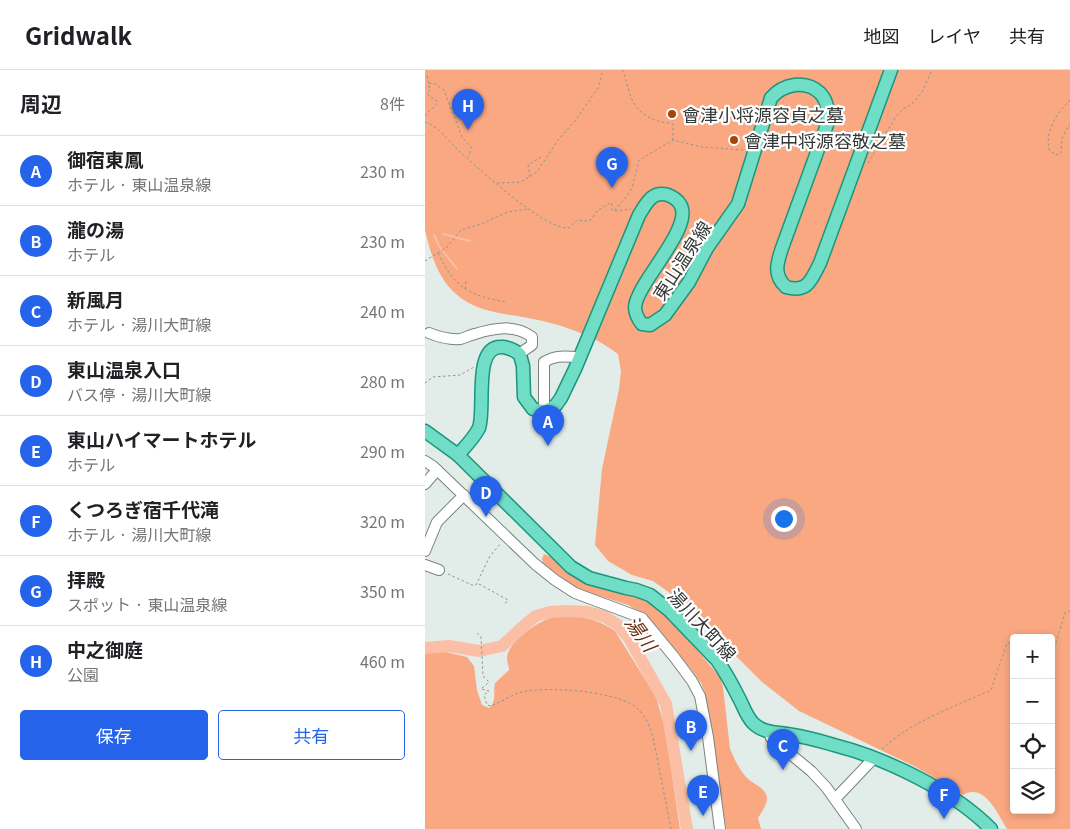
<!DOCTYPE html>
<html lang="ja">
<head>
<meta charset="utf-8">
<style>
  body { margin:0; font-family:Georgia,"Noto Sans JP",serif; background:#f6f6f6; color:#202124 }
  .controls { position:absolute; right:15px; bottom:15px; display:grid; overflow:hidden; border-radius:5px; box-shadow:0 2px 8px #0003 }
  .controls button { width:45px; height:45px; display:grid; place-items:center; padding:0; border:0; border-bottom:1px solid #e0e0e0; background:#fff; color:#202124; font:25px sans-serif }
  .you { position:absolute; left:358px; top:448px; width:18px; height:18px; margin:-12px; border:4px solid #fff; border-radius:50%; background:#1a73e8; box-shadow:0 0 0 8px #1a73e833 }
  .badge { display:grid; place-items:center; width:32px; height:32px; border-radius:50%; background:#2563eb; color:#fff; font-size:16px; font-weight:700 }
  .pin { position:absolute; translate:-50% -41px; filter:drop-shadow(0 1px 2px #0008) }
  .pin::after { content:''; position:absolute; top:26px; width:18px; height:15px; background:inherit; clip-path:polygon(0 0,100% 0,50% 100%) }
  .list { margin:0; padding:0; list-style:none }
  h2 { display:flex; justify-content:space-between; align-items:center; height:65px; margin:0; padding:0 20px; font-size:21px }
  h2 small { font-size:16px; font-weight:400; color:#757577 }
  .list li { display:grid; grid-template-columns:32px 1fr auto; gap:15px; align-items:center; box-sizing:border-box; height:70px; padding:0 20px; border-top:1px solid #e0e0e0 }
  .list b { display:block; font-size:19px; white-space:nowrap }
  .list p { margin:0; font-size:16px; white-space:nowrap; color:#757577 }
  .list em { font-size:16px; font-style:normal; color:#757577 }
  .actions { display:flex; gap:10px; padding:15px 20px }
  .actions a { flex:1; padding:11px 0; border:1px solid #2563eb; border-radius:5px; text-align:center; font-size:18px; color:#2563eb }
  .actions .main { background:#2563eb; color:#fff }
  .icon { flex:none; width:28px; height:28px; fill:none; stroke:currentColor; stroke-width:2; stroke-linecap:round; stroke-linejoin:round }
  .map { position:relative; flex:none; width:645px; height:759px; overflow:hidden }
  header { display:flex; align-items:center; gap:30px; box-sizing:border-box; height:70px; padding:0 25px; background:#fff; border-bottom:1px solid #e0e0e0 }
  header strong { font-size:24px }
  nav { display:flex; gap:28px; margin-inline-start:auto; font-size:18px }
  main { display:flex }
  aside { flex:1; background:#fff }
  .map>svg:first-child { display:block }
  .green { fill:#f9a882; fill-rule:evenodd }
  .lines { fill:none; stroke-linecap:round; stroke-linejoin:round }
  .stream { stroke:#fabfa5; stroke-width:2 }
  .river { stroke:#fabfa5; stroke-width:12 }
  .minor-casing { stroke:#79837f; stroke-width:12 }
  .major-casing { stroke:#1c957c; stroke-width:15 }
  .path { stroke:#8d9592; stroke-width:1; stroke-dasharray:2.5 2.5; stroke-linecap:butt }
  .minor { stroke:#fff; stroke-width:10 }
  .major { stroke:#70dec7; stroke-width:12 }
  .poi-dot { fill:#a74503; stroke:#fff; stroke-width:2 }
  .labels { text-anchor:middle; dominant-baseline:central; stroke-width:4.5; stroke-linejoin:round; paint-order:stroke }
  .poi-label { font-size:18px; fill:#333736; stroke:#fff; text-anchor:start }
  .street-label { font-size:18px; fill:#333736; stroke:#fff }
  .water-label { font-size:19px; font-style:italic; fill:#6b3011; stroke:#fff }
</style>
</head>
<body>
<header>
<strong>Gridwalk</strong>
<nav><a>地図</a><a>レイヤ</a><a>共有</a></nav>
</header>
<main>
<aside>
<h2>周辺<small>8件</small></h2>
<ul class="list">
<li><span class="badge">A</span><div><b>御宿東鳳</b><p>ホテル · 東山温泉線</p></div><em>230 m</em></li>
<li><span class="badge">B</span><div><b>瀧の湯</b><p>ホテル</p></div><em>230 m</em></li>
<li><span class="badge">C</span><div><b>新風月</b><p>ホテル · 湯川大町線</p></div><em>240 m</em></li>
<li><span class="badge">D</span><div><b>東山温泉入口</b><p>バス停 · 湯川大町線</p></div><em>280 m</em></li>
<li><span class="badge">E</span><div><b>東山ハイマートホテル</b><p>ホテル</p></div><em>290 m</em></li>
<li><span class="badge">F</span><div><b>くつろぎ宿千代滝</b><p>ホテル · 湯川大町線</p></div><em>320 m</em></li>
<li><span class="badge">G</span><div><b>拝殿</b><p>スポット · 東山温泉線</p></div><em>350 m</em></li>
<li><span class="badge">H</span><div><b>中之御庭</b><p>公園</p></div><em>460 m</em></li>
</ul>
<div class="actions"><a class="main">保存</a><a>共有</a></div>
</aside>
<div class="map">
<svg width="645" height="759" viewBox="0 0 645 759">
  <rect width="100%" height="100%" fill="#e2ede9"/>
  <!-- green -->
  <g class="green">
    <path d="M0,0h645v759h-63c-9,-15 -23,-47 -44,-34l-47,-28 -117,-56 -37,-29 -43,-43 -15,-18 -34,-28 -17,-12 -21,-6 -24,-14 -13,-16 7,-76 17,-80 2,-17 -3,-18c-27,-21 -62,-31 -95,-37 -24,-4 -48,-6 -67,-23 -18,-15 -26,-42 -31,-64zM589,568h37v172h-37z"/>
    <path d="M119,484l110,48 26,28 40,47 3,10 7,62c4,9 9,20 16,28 6,7 22,11 21,23 -1,6 -6,13 -9,18l3,11h-35l-21,-136 -4,-10 -11,-15 -33,-41 -15,-14 -14,-8 -53,-17 -32,-25 -1,-4z"/>
    <path d="M149,546c16,2 28,6 41,15l41,66 9,31 15,101h-255v-177l16,-1 26,6 7,9 3,24 5,15 7,3c8,-7 4,-16 6,-25l14,-13c0,-4 -2,-8 -2,-12 1,-17 31,-37 47,-41 6,-1 13,0 20,-1z"/>
  </g>
  <g class="lines">
    <!-- stream -->
    <g class="stream">
      <polyline points="18,164 45,171"/>
      <polyline points="9,165 14,176 32,199"/>
    </g>
    <!-- river -->
    <polyline class="river" points="0,578 24,576 54,581 77,576 102,553 111,546 125,542 142,541 163,542 180,547 193,555 204,568 241,634 262,759"/>
    <defs>
      <g id="minor">
        <path d="M4,263c10,4 19,7 31,6 5,-1 10,-4 15,-5 19,-6 40,-10 57,3v8l-13,9"/>
        <path d="M119,341v-49c14,-8 21,-5 36,-5"/>
        <polyline points="0,391 9,397 110,494 130,510 150,523 217,548 250,588 267,611 275,626 283,667 295,759"/>
        <polyline points="0,414 12,400"/>
        <polyline points="0,481 12,452 39,425"/>
        <polyline points="0,495 14,500"/>
        <polyline points="344,661 346,668 386,701 401,717 431,759"/>
        <polyline points="410,729 448,689"/>
      </g>
      <g id="major">
        <path d="M0,361l33,24 113,112 18,11 37,10 10,2 14,5 19,15 48,50c9,13 16,26 23,40 4,8 7,17 13,23 11,11 26,9 40,12 14,2 27,6 41,10 51,13 120,46 157,84"/>
        <path d="M33,385c7,-8 16,-17 21,-27 7,-20 -7,-84 24,-81 7,1 12,3 17,8l3,11 1,31 9,12 8,2h6l9,-6 5,-7 14,-29 64,-154c7,-11 13,-25 29,-20 5,2 9,4 12,9 15,23 -43,78 -45,103 0,7 3,12 7,17l8,1 15,-10 24,-33 18,-34 31,-44 33,-106c12,-14 35,-19 49,-5 8,8 8,19 8,29l-46,126c-5,15 -9,27 4,39 22,6 25,-7 34,-24l71,-193"/>
      </g>
    </defs>
    <!-- minor casing -->
    <use href="#minor" class="minor-casing"/>
    <!-- major casing -->
    <use href="#major" class="major-casing"/>
    <!-- path -->
    <g class="path">
      <path d="M197,0c5,8 5,18 9,27 6,17 24,26 41,26"/>
      <polyline points="4,13 10,14 19,20 37,67 46,77 44,87"/>
      <path d="M645,30c-13,13 -25,30 -21,50l7,5 5,-2 1,-15 8,-14"/>
      <path d="M0,46c3,-6 10,-8 13,-14l-11,-8 3,-3 -3,-16"/>
      <polyline points="248,48 248,70"/>
      <path d="M0,52c13,4 23,18 32,27 20,18 87,81 112,79l8,-8 8,1 6,-1 6,-9 13,-8h2v7l2,1 13,-15 5,-8 7,-28 34,-20 29,7 42,3"/>
      <polyline points="443,93 470,48 478,39 487,34 497,22 507,0"/>
      <polyline points="105,107 103,95 116,87"/>
      <polyline points="72,113 96,112 112,102 133,70 150,51 173,18 178,0"/>
      <polyline points="190,141 206,139"/>
      <path d="M13,183c17,35 30,42 68,49"/>
      <polyline points="0,191 22,177 36,160 56,154 83,142 103,139"/>
      <polyline points="40,219 41,211"/>
      <polyline points="0,313 8,307 35,305 49,297"/>
      <polyline points="23,504 47,515 51,515 65,486 76,473"/>
      <polyline points="54,514 83,530 79,535"/>
      <path d="M52,563l4,4 2,39 6,6 -8,7 8,2 -5,4 3,10 4,1c10,-4 20,-11 31,-14 26,-6 88,-1 111,13 11,7 16,20 20,32l18,92"/>
      <polyline points="626,573 631,573 640,543 645,541"/>
      <path d="M457,679c30,-28 72,-42 109,-59l16,-47h7"/>
    </g>
    <!-- minor -->
    <use href="#minor" class="minor"/>
    <!-- major -->
    <use href="#major" class="major"/>
  </g>
  <!-- markers -->
  <g class="poi-dot">
    <circle cx="247" cy="44" r="5"/>
    <circle cx="309" cy="70" r="5"/>
  </g>
  <g class="labels">
    <!-- poi labels -->
    <g class="poi-label">
      <text x="257" y="44">會津小将源容貞之墓</text>
      <text x="319" y="70">會津中将源容敬之墓</text>
    </g>
    <!-- street labels -->
    <g class="street-label">
      <text transform="translate(256 190) rotate(-57)">東山温泉線</text>
      <text transform="translate(278 554) rotate(47)">湯川大町線</text>
    </g>
    <!-- water labels -->
    <g class="water-label">
      <text transform="translate(217 563) rotate(54)">湯川</text>
    </g>
  </g>
</svg>
<div class="controls">
<button>+</button>
<button>−</button>
<button><svg class="icon" aria-label="locate" viewBox="0 0 24 24"><circle cx="12" cy="12" r="6"/><path d="M12 2v4M12 18v4M2 12h4M18 12h4"/></svg></button>
<button><svg class="icon" aria-label="layers" viewBox="0 0 24 24"><path d="M12 4l9 5-9 5-9-5zM3 14l9 5 9-5"/></svg></button>
</div>
<div class="you"></div>
<div class="pin badge" style="left:123px;top:376px">A</div>
<div class="pin badge" style="left:266px;top:681px">B</div>
<div class="pin badge" style="left:358px;top:700px">C</div>
<div class="pin badge" style="left:61px;top:447px">D</div>
<div class="pin badge" style="left:278px;top:746px">E</div>
<div class="pin badge" style="left:519px;top:749px">F</div>
<div class="pin badge" style="left:187px;top:118px">G</div>
<div class="pin badge" style="left:43px;top:60px">H</div>
</div>
</main>
</body>
</html>
